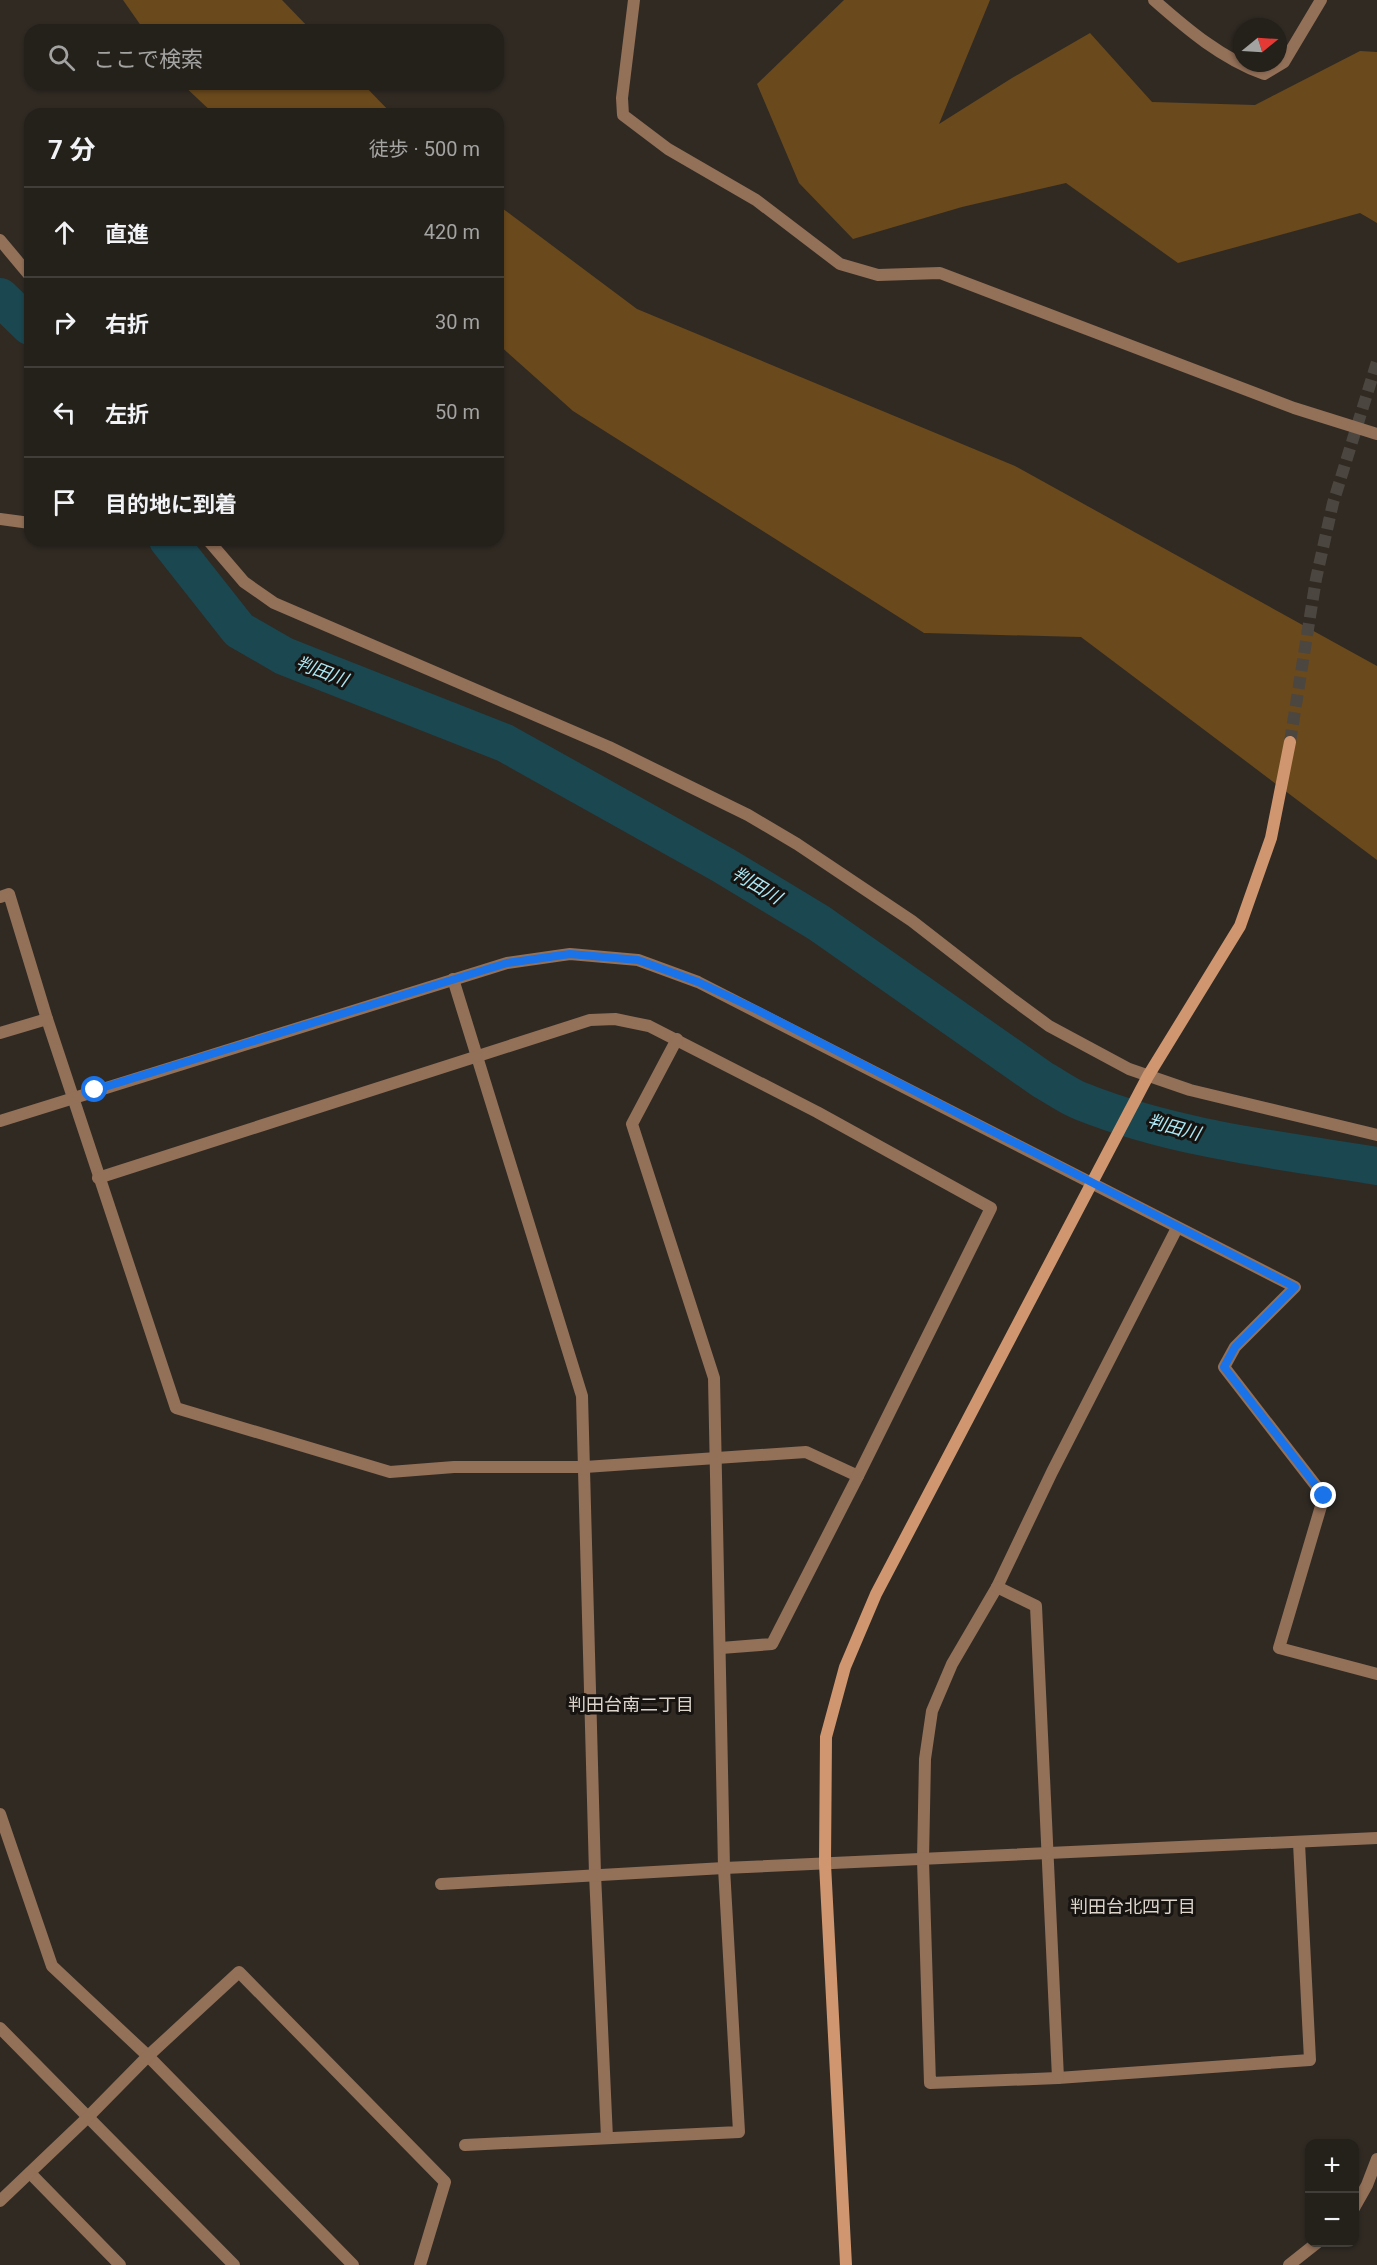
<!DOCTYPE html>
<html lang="ja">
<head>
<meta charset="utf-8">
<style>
  body { margin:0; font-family:Roboto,"Noto Sans JP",sans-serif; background:#2c2823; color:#f1f3f6 }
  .controls { position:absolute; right:18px; bottom:18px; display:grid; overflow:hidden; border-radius:12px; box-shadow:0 2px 4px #0004 }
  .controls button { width:54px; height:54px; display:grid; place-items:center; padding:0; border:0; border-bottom:2px solid #413e39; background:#24201a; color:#f1f3f6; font:30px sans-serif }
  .compass { position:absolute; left:1233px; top:18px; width:54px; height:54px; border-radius:50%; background:#24201a; box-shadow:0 2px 4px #0004; rotate:72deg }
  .stop { position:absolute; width:18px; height:18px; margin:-14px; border:4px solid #1a73e8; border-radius:50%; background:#fff }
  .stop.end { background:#1a73e8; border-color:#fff; box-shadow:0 2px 6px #0008 }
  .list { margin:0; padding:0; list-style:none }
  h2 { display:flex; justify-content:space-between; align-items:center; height:78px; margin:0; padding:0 24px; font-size:26px }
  h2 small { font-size:20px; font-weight:400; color:#a3a3a2 }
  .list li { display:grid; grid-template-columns:39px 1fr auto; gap:18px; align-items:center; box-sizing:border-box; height:90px; padding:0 24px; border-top:2px solid #413e39 }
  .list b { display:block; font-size:22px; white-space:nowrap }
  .list em { font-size:20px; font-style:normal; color:#a3a3a2 }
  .icon { flex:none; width:33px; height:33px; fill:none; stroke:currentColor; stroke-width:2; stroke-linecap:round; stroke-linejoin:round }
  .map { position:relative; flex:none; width:1377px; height:2265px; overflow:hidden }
  .search { position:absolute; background:#24201a; box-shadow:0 2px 4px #0004; left:24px; top:24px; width:480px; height:66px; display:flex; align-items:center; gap:15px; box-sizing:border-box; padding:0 21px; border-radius:18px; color:#a3a3a2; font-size:22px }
  .panel { position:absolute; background:#24201a; box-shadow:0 2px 4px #0004; left:24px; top:108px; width:480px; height:438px; border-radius:18px }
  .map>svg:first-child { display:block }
  .green { fill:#6a491c }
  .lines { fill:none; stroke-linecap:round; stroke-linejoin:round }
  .river { stroke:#1b4750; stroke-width:38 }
  .secondary-tunnel { stroke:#4c4640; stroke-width:12; stroke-dasharray:12 6; stroke-linecap:butt }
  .street { stroke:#937058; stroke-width:12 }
  .secondary { stroke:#cf9670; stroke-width:12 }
  .route { stroke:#1a73e8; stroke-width:8 }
  .labels { text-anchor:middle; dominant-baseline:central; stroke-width:6; stroke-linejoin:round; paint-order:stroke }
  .water-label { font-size:18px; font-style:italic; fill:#ade8f5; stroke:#161310 }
  .neighbourhood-label { font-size:18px; fill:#ddd5cc; stroke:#161310 }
</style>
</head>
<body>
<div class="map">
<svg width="1377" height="2265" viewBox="0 0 1377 2265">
  <rect width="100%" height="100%" fill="#302a23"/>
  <!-- green -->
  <g class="green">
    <polygon points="123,0 282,0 311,30 144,30"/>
    <polygon points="844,0 990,0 939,124 1012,78 1090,33 1152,102 1255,105 1360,51 1377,52 1377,223 1360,213 1178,263 1066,183 962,207 853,239 799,183 757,84"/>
    <polygon points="182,84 363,84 392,114 214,114"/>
    <polygon points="498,205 637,309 1015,466 1377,666 1377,860 1081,637 924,633 573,411 498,344"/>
  </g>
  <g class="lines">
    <!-- river -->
    <g class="river">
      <polyline points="0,297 30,326"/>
      <path d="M168,540l71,90 45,26 221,87 218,122 96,58 224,157c13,7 26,17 40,22 93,37 196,48 294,64"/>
    </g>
    <!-- secondary-tunnel -->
    <polyline class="secondary-tunnel" points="1290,742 1316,579 1333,503 1377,362"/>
    <!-- street -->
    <g class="street">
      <polyline points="634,0 622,98 623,115 668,149 756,200 840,264 878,275 940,273 1294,408 1377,434"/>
      <path d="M1154,0c34,30 67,58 110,74l20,-12 37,-62"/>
      <polyline points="0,240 30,276"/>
      <polyline points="0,519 30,523"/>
      <polyline points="208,540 244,582 274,603 609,747 748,815 797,844 912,921 1011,998 1049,1026 1129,1069 1190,1090 1377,1135"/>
      <polyline points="0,897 9,894 47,1019 176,1408 390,1472 454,1467 585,1467 806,1452 858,1476"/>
      <polyline points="453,979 582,1396 595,1874 607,2138"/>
      <polyline points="0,1033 47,1019"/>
      <polyline points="0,1121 507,963 570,954 638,960 698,982 1295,1287 1235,1347 1224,1367 1324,1496 1279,1648 1377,1674"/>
      <polyline points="98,1178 590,1020 615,1019 649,1026 817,1112 991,1208 858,1476 772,1644 721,1648"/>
      <polyline points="1177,1228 1052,1472 997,1587 952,1664 932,1711 925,1759 923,1860 930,2083 1058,2078 1310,2060 1299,1843"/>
      <polyline points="997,1587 1036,1606 1058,2078"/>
      <polyline points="0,1814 52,1966 148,2056 353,2265"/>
      <polyline points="441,1884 724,1868 1377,1838"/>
      <polyline points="0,2028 234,2265"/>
      <polyline points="465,2145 739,2132 724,1868 714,1378 632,1124 677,1039"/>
      <polyline points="30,2173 120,2265"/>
      <polyline points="0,2201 87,2118 148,2056 239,1972 445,2182 420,2265"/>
      <polyline points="1354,2208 1367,2185 1377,2159"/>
      <polyline points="1289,2265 1318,2242"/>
    </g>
    <!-- secondary -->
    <polyline class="secondary" points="846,2265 825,1864 826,1737 845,1667 876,1594 1148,1076 1240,926 1271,838 1290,742"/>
  </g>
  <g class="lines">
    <!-- route -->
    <polyline class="route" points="95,1090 507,963 570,954 638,960 698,982 757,1010 1295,1287 1235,1347 1224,1367 1324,1496"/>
  </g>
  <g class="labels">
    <!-- water labels -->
    <g class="water-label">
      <text transform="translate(322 671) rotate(21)">判田川</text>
      <text transform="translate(757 885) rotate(31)">判田川</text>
      <text transform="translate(1174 1127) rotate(15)">判田川</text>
    </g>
    <!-- neighbourhood labels -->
    <g class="neighbourhood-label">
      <text x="631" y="1704">判田台南二丁目</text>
      <text x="1133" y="1906">判田台北四丁目</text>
    </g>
  </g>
</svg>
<div class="controls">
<button>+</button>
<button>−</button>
</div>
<svg class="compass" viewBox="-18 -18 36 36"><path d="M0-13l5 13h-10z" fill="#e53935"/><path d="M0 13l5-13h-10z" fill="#a3a3a2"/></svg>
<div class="stop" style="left:95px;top:1090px"></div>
<div class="stop end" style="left:1324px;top:1496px"></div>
<div class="search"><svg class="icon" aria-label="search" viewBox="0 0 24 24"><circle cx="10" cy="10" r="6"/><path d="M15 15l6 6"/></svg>ここで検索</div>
<section class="panel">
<h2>7 分<small>徒歩 · 500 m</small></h2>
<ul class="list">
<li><svg class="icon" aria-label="ahead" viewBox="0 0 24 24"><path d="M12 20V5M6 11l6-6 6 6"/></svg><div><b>直進</b></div><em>420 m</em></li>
<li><svg class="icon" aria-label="right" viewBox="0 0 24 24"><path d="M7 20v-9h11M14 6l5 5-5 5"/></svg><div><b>右折</b></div><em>30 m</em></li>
<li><svg class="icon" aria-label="left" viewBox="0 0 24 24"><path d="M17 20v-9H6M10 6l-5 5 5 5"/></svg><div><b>左折</b></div><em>50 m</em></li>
<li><svg class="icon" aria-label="arrive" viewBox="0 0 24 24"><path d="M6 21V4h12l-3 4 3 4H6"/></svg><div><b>目的地に到着</b></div></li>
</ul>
</section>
</div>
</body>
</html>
